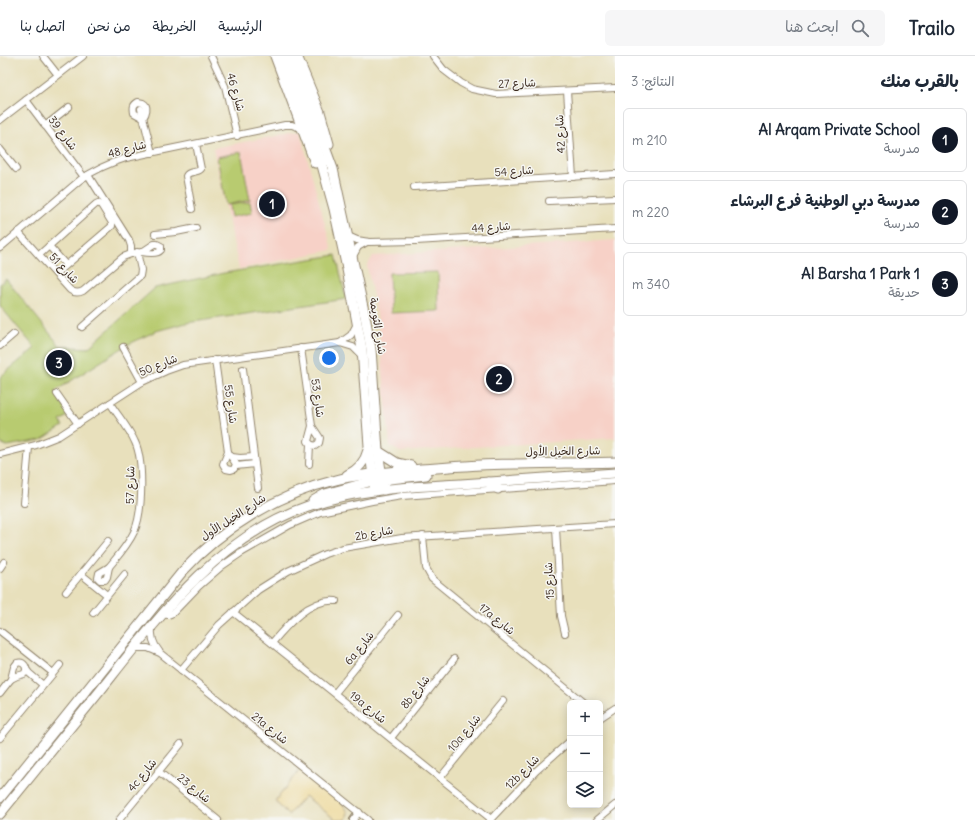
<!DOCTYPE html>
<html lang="ar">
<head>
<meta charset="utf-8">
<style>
  body { margin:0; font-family:Delius,"Playpen Sans Arabic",sans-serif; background:#f6f6f7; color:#1f2937; direction:rtl }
  .controls { position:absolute; right:12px; bottom:12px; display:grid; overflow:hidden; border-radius:6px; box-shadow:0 2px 10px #0003 }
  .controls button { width:36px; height:36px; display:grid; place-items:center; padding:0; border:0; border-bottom:1px solid #e0e1e3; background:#fff; color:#1f2937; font:20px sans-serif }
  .you { position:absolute; left:329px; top:302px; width:14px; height:14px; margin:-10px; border:3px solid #fff; border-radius:50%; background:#1a73e8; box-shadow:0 0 0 6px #1a73e833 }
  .badge { display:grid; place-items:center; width:26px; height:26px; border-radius:50%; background:#111827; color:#fff; font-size:13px; font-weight:700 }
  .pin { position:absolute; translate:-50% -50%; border:2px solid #fff; box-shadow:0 1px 4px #0006 }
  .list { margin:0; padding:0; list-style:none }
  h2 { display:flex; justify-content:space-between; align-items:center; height:52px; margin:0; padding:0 16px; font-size:17px }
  h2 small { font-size:13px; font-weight:400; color:#747a83 }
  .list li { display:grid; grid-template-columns:26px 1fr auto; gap:12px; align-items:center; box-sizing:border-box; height:64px; margin:0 8px 8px; padding:0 8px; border:1px solid #e0e1e3; border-radius:6px }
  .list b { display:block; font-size:15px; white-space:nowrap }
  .list p { margin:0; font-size:13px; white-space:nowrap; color:#747a83 }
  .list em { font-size:13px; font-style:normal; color:#747a83 }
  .icon { flex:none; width:22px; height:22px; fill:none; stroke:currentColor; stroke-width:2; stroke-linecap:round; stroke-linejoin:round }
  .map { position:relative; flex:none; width:615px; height:764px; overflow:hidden; direction:ltr }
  header { display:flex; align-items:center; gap:24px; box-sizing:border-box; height:56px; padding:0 20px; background:#fff; border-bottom:1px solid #e0e1e3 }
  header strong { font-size:19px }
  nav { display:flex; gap:22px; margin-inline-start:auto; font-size:14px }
  .search { width:280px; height:36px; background:#f6f6f7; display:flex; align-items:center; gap:10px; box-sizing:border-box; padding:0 14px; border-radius:6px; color:#747a83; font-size:15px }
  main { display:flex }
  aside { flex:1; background:#fff }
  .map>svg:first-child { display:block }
  .built { fill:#f7d1c7 }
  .green { fill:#b8cb6f; stroke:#7a7a46 }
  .sand { fill:#eeda9e; stroke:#94825e }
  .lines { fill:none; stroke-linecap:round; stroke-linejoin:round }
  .street-casing { stroke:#92856d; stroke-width:8 }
  .secondary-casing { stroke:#92856d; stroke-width:11 }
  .street { stroke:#fff; stroke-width:6 }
  .secondary { stroke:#fff; stroke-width:9 }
  .labels { text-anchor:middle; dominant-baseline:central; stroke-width:3; stroke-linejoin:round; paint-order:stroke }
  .street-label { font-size:11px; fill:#3b2a1e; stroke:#f6f6f2 }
</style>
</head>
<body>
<header>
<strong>Trailo</strong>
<div class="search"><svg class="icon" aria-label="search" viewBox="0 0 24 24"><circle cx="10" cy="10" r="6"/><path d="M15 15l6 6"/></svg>ابحث هنا</div>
<nav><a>الرئيسية</a><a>الخريطة</a><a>من نحن</a><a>اتصل بنا</a></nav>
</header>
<main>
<aside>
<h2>بالقرب منك<small>النتائج: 3</small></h2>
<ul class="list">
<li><span class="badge">1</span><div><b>Al Arqam Private School</b><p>مدرسة</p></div><em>210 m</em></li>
<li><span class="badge">2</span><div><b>مدرسة دبي الوطنية فرع البرشاء</b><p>مدرسة</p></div><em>220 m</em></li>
<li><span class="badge">3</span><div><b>Al Barsha 1 Park 1</b><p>حديقة</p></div><em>340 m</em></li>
</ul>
</aside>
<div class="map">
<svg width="615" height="764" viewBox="0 0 615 764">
  <rect width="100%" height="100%" fill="#f6f6f2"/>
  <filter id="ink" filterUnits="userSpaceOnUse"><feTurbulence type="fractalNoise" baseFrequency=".025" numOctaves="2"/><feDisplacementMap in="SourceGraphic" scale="8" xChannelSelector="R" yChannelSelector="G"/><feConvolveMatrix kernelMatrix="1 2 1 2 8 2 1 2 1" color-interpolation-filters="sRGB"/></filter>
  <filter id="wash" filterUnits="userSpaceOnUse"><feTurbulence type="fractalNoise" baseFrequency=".012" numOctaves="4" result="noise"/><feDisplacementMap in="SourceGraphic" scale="16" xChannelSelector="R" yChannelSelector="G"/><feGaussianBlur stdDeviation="0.9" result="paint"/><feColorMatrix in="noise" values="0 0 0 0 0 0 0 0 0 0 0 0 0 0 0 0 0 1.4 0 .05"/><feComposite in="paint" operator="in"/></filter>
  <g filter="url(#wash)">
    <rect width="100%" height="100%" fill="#e8e0bc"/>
    <!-- built -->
    <g class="built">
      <polygon points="300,75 332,194 239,213 213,92"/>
      <polygon points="615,184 615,382 400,396 390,390 378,265 367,210 373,200"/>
    </g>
    <!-- green -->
    <g class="green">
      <polygon points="241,96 250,144 226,149 217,101"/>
      <polygon points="250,146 252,157 231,161 229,149"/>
      <polygon points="336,199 346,243 186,267 156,275 127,289 55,335 69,359 60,365 63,370 41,384 7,390 0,387 0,321 35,292 0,250 0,228 6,223 60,290 88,292 155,232 224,217"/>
      <polygon points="438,216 439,255 391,257 389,217"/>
    </g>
    <!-- sand -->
    <polygon class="sand" points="301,713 343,748 348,756 346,764 336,764 305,740 288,759 275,745"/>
  </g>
  <g filter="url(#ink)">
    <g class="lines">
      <defs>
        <g id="street">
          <polyline points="43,0 58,19"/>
          <polyline points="211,0 225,30 237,80"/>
          <polyline points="433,0 444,14 461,27 472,33 496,38 615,32"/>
          <polyline points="567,35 573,121"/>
          <polyline points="26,44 84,121"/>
          <path d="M138,46l5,1c6,3 3,11 0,15l-9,-5c-1,-6 -1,-8 4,-11z"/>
          <polyline points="141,53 152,97"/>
          <polyline points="0,64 83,0"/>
          <polyline points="45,70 69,51"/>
          <polyline points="0,93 16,113"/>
          <polyline points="88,119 129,184 131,190 131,198"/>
          <polyline points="414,131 615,118"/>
          <polyline points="549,145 615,142"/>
          <path d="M192,153l-6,-33c3,-6 10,-2 15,-7l-5,-25"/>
          <path d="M18,176l52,58c4,3 9,3 13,1l40,-34 8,-3 11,-2"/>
          <polyline points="155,178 176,176 196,172"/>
          <polyline points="348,180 357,184 369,186 416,185 615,173"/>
          <path d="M154,188h3l4,2v4c-4,5 -14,3 -19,2z"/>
          <polyline points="49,190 66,209"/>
          <path d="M0,192l80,-68c14,-10 30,-17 46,-22l159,-33h7l11,4"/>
          <polyline points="39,199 96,148 98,147 101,149 112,167 112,170 56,218"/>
          <polyline points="352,202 358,191 367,186"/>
          <polyline points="82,271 140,220 141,214 137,196"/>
          <polyline points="340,287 351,279 357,268"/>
          <polyline points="0,290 14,278"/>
          <polyline points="123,291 142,326"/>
          <polyline points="301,292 312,370"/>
          <polyline points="215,304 228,396"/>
          <polyline points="243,313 258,432"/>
          <polyline points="57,338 78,368"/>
          <polygon points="312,370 320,382 319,387 315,390 310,388 308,385"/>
          <polygon points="228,396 236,408 234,413 231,414 226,413 223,408"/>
          <polyline points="0,398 36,389 59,380 142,326 166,315 183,309 340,287 353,291 362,300"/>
          <polyline points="232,401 240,402 254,401"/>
          <polyline points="309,408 310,388"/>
          <polyline points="236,410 255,408"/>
          <polyline points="24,447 29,391"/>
          <polyline points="556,472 561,560 565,577"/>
          <polyline points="423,480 426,512 432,523 584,647"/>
          <path d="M109,511c9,-11 19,-22 25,-35 9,-19 10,-71 1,-90 -6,-14 -17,-26 -25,-39"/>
          <polygon points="109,511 107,521 105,524 100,524 98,522 99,517"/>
          <polyline points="0,512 4,506"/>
          <polyline points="81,518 107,539"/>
          <polyline points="66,536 108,485"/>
          <polyline points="233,556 491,763"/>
          <polyline points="93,557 125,518"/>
          <polyline points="162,558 168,559 173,557 199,530 222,510 241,497 290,469 320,456 372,445 402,440 615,425"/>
          <path d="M152,571c-1,9 1,17 7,24"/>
          <polyline points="0,575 53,617"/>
          <path d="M272,587c15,-18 38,-45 64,-42"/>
          <polyline points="134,592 148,592 160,597 368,764"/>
          <path d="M17,607c7,-2 12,5 7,11l-7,2 -6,3 3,-12z"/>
          <polyline points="26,613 29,617 43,629"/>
          <polyline points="181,614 219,569 258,534 288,515 325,498 343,492 402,482 615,468"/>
          <polyline points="0,637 11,623"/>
          <polyline points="335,637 398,559"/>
          <polyline points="600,662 615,652"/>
          <polyline points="0,682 60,609"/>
          <polyline points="391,682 454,603"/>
          <polyline points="158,715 218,764"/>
          <polyline points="440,722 503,645"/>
          <polyline points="119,764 181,688"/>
          <polyline points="353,764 359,756"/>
          <polyline points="490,764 536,715 570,685"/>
          <polyline points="597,764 615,749"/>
        </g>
        <g id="secondary">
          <polyline points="275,0 315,107"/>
          <polyline points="282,0 294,29 320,102 334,153 346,208 362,293 369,390 375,435"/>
          <polyline points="290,0 301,26 333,113 365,260 371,293 378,395 384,434"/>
          <polyline points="297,0 320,56 329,88"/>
          <polyline points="378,395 397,407 411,410"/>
          <path d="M347,419c11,-5 18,-13 21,-25"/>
          <polyline points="488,426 498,433"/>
          <polyline points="379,429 384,425 390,423 426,419"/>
          <polyline points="313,445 325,438 376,424 379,422"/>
          <path d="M0,742l182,-226c40,-44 96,-78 154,-92 28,-7 57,-8 85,-11 31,-2 62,-5 94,-5 33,-1 67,-1 100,-2"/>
          <path d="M0,758c33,-41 67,-82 100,-123 58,-73 117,-154 208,-185 49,-17 102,-19 153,-22 51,-4 103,-7 154,-11"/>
        </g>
      </defs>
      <!-- street casing -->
      <use href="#street" class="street-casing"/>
      <!-- secondary casing -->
      <use href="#secondary" class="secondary-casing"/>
      <!-- street -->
      <use href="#street" class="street"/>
      <!-- secondary -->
      <use href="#secondary" class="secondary"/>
    </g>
  </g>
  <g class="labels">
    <!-- street labels -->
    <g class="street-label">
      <text transform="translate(517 27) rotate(-2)">شارع 27</text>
      <text transform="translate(236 36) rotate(74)">شارع 46</text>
      <text transform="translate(63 77) rotate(53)">شارع 39</text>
      <text transform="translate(560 78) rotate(-93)">شارع 42</text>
      <text transform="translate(127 93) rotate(-15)">شارع 48</text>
      <text transform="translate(514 115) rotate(-4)">شارع 54</text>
      <text transform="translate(491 171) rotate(-4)">شارع 44</text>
      <text transform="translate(64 212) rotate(47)">شارع 51</text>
      <text transform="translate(378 270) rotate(81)">شارع الثويمة</text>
      <text transform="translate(158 309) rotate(-22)">شارع 50</text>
      <text transform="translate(318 342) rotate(82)">شارع 53</text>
      <text transform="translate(231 348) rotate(82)">شارع 55</text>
      <text transform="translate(563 395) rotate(-1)">شارع الخيل الأول</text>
      <text transform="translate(130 429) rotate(-89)">شارع 57</text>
      <text transform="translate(233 461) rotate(-33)">شارع الخيل الأول</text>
      <text transform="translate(374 477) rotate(-10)">2b شارع</text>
      <text transform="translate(549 525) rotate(-93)">شارع 15</text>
      <text transform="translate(497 563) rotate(39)">17a شارع</text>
      <text transform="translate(359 592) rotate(-51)">6a شارع</text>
      <text transform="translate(415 636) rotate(-51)">8b شارع</text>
      <text transform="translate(368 651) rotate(39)">19a شارع</text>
      <text transform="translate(270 672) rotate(39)">21a شارع</text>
      <text transform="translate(464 677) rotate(-50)">10a شارع</text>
      <text transform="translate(522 716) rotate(-45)">12b شارع</text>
      <text transform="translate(142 719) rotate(-51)">4c شارع</text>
      <text transform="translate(194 732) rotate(39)">شارع 23</text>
    </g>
  </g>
</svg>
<div class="controls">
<button>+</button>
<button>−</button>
<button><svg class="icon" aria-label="layers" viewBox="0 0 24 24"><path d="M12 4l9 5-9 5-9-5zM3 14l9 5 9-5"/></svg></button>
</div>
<div class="you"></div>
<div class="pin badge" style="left:272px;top:148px">1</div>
<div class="pin badge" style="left:499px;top:323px">2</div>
<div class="pin badge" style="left:59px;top:307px">3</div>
</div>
</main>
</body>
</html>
